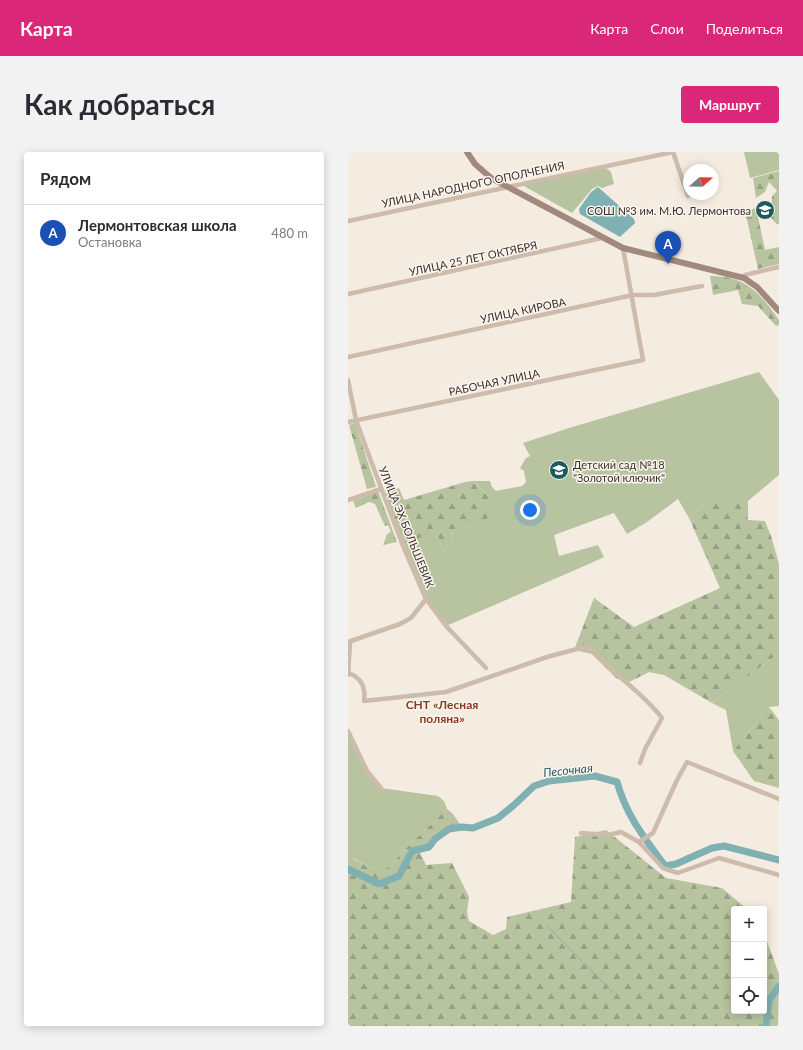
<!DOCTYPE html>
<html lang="ru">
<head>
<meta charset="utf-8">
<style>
  body { margin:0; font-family:Lato,sans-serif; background:#f2f2f3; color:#2b2b33 }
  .controls { position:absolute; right:12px; bottom:12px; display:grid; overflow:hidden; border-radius:4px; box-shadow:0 2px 10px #0003 }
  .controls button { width:36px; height:36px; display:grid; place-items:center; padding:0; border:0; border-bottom:1px solid #e1e1e2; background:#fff; color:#2b2b33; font:20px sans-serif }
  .compass { position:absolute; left:335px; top:12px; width:36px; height:36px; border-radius:50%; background:#fff; box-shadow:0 2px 10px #0003; rotate:70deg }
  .you { position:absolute; left:182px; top:358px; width:14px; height:14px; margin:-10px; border:3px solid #fff; border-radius:50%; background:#1a73e8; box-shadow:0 0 0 6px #1a73e833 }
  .badge { display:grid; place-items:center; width:26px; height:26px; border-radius:50%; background:#db2777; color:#fff; font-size:13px; font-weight:700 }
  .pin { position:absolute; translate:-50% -33px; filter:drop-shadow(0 1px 2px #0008) }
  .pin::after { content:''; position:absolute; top:21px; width:14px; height:12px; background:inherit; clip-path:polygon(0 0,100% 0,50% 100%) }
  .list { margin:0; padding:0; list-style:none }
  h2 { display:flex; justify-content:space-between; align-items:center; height:52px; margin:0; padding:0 16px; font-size:17px }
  h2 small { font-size:13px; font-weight:400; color:#7c7c81 }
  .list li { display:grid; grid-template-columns:26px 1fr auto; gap:12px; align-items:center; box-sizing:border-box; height:56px; padding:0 16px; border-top:1px solid #e1e1e2 }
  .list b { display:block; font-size:15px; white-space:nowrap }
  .list p { margin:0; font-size:13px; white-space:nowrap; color:#7c7c81 }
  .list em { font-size:13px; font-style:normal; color:#7c7c81 }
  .icon { flex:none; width:22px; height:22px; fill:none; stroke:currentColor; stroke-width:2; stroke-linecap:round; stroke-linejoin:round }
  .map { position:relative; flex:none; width:431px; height:874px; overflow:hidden; border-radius:4px }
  header { display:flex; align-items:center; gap:24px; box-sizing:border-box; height:56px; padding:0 20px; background:#db2777; color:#fff }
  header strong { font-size:19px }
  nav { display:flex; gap:22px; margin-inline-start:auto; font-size:14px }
  .intro { display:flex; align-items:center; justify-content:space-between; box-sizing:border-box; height:96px; padding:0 24px }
  h1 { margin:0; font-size:28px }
  .button { padding:10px 18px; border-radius:4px; background:#db2777; color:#fff; font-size:14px; font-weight:700 }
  main { display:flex; gap:24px; padding:0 24px }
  aside { flex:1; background:#fff; border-radius:4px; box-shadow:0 2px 10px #0003 }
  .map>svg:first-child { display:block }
  .green { fill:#b8c4a0 }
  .forest { fill:url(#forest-firs) }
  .water { fill:#7fb0b2 }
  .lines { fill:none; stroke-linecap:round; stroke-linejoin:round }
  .stream { stroke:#7fb0b2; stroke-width:1 }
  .river { stroke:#7fb0b2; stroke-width:7 }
  .minor { stroke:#cdbbac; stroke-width:4.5 }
  .secondary { stroke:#a18a7d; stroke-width:6 }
  .labels { text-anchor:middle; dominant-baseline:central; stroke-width:3; stroke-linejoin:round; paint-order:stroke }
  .street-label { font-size:11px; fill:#3b302b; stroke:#fbf5ee }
  .poi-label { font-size:11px; fill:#3b302b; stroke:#fbf5ee; text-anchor:end }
  .neighbourhood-label { font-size:12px; font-weight:bold; fill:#8c3b22; stroke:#fbf5ee }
  .water-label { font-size:12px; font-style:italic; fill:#1f5a5e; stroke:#fbf5ee }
</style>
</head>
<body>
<header>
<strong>Карта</strong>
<nav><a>Карта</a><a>Слои</a><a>Поделиться</a></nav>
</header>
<div class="intro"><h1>Как добраться</h1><a class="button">Маршрут</a></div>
<main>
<aside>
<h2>Рядом<small></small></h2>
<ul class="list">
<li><span class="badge" style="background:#1a4fb4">A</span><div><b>Лермонтовская школа</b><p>Остановка</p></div><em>480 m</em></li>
</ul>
</aside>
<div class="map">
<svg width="431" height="874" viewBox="0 0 431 874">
  <defs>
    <pattern id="forest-firs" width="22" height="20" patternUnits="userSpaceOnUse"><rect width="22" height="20" fill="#b8c4a0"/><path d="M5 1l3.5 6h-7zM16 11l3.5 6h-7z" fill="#97a083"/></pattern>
  </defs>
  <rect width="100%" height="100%" fill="#f4ebe1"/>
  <!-- green -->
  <g class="green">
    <polygon points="396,0 431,0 431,18 402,26"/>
    <polygon points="257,15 263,20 266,32 254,36 250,34 244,37 224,61 174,33"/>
    <polygon points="411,220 431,248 431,323 400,349 400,368 364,347 341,366 330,347 299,370 279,382 266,361 206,383 211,404 250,393 256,405 241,412 98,474 78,447 55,394 88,377 95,400 102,395 105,378 127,372 141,345 125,329 142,329 144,335 148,339 174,334 178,330 176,319 172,316 178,306 182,304 175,291 221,276"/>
    <polygon points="431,501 431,554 421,555 385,599 378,558 364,551"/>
    <polygon points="0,579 19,619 33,636 90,644 96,649 99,657 54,700 44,713 35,718 26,718 5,706 0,709"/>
  </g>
  <!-- forest -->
  <g class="forest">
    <polygon points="431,19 431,71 430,73 423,66 424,44 429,39 421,30 417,40 408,46 405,26"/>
    <polygon points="408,56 417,98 431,95 431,112 410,117 397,59"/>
    <path d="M362,124c36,0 49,16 69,44v5l-3,1 -18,-20 -16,-2 -4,-14 -25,5z"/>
    <polygon points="7,271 28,335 19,337 1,273"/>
    <polygon points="125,329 141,345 146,363 127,372 105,378 102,395 95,400 88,378 55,394 35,343 51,336 56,348 117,330"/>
    <polygon points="30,339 49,390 35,393 39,382 43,380 40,373 37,374 27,352 21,350 8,356 5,349"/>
    <polygon points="364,347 394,349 400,368 417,369 423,384 431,412 431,501 364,551 316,523 301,520 281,530 268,526 244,502 226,498 246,446 286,475 372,436 341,366"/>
    <polygon points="421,555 431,568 431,636 406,629 385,599"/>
    <polygon points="99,657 105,662 114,675 101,677 72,701 78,713 104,711 121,745 119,760 121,769 145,783 158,777 159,765 223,750 227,685 258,678 318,726 374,736 399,757 386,757 386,859 416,859 416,781 431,822 430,874 0,874 0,709 4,706 26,718 35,718 44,713 54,700"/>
  </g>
  <!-- water -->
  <polygon class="water" points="250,35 286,67 287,71 272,85 232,62 231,57 243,40"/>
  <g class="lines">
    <!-- stream -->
    <g class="stream">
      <polyline points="199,774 234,809"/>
      <polyline points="238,813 264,840"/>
    </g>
    <!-- river -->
    <g class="river">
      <path d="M0,717l31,15 20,-8 13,-25 17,-4 6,-8 14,-10 13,-2 11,1 25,-10 16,-13 20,-19 15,-5 46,-5 22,6c10,35 27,55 48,84l11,-2 36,-16 12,-2 55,14"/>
      <polyline points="418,874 421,849 431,834"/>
    </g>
    <!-- minor -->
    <g class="minor">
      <polyline points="325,0 340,44"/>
      <polyline points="0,69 325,0"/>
      <polyline points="396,126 397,123 431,115"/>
      <polyline points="0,142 254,86"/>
      <polyline points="0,205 285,143 306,143 354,134"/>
      <polyline points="0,228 8,268 23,309 55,394 78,447 98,474 138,516"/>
      <polyline points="0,270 295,208 275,96"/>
      <polyline points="0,348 33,337"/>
      <polyline points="0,490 52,472 63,466 78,447"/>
      <path d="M1,521c12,5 17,15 15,28l82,-9 101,-35 41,-11c22,27 53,44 74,72l-17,31 -5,14"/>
      <polyline points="0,523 2,491"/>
      <polyline points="0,579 19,619 33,636"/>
      <polyline points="233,681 260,683 273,680 291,690 315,716 330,721 371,706 431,723"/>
      <polyline points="291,690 305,681 329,628 339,610 431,647"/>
    </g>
    <!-- secondary -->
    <polyline class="secondary" points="119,0 127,12 143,26 275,96 396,126 409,135 431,159"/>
  </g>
  <!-- icons -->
  <defs>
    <symbol id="school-disc" viewBox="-11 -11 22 22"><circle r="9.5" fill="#1f5a5e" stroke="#fbf5ee"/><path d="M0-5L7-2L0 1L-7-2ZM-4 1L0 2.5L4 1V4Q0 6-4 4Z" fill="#fff"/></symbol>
  </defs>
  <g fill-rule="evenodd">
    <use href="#school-disc" x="406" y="47" width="22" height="22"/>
    <use href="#school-disc" x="200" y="307" width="22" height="22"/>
  </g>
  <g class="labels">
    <!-- street labels -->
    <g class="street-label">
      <text transform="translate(125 32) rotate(-12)">УЛИЦА НАРОДНОГО ОПОЛЧЕНИЯ</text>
      <text transform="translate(125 106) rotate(-12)">УЛИЦА 25 ЛЕТ ОКТЯБРЯ</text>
      <text transform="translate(175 158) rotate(-12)">УЛИЦА КИРОВА</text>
      <text transform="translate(146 230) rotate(-12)">РАБОЧАЯ УЛИЦА</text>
      <text transform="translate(59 375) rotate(68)">УЛИЦА ЭХ БОЛЬШЕВИК</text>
    </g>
    <!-- poi labels -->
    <g class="poi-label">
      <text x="403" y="58">СОШ №3 им. М.Ю. Лермонтова</text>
      <text x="225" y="312" text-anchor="start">Детский сад №18<tspan x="225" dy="13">"Золотой ключик"</tspan></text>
    </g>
    <!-- neighbourhood labels -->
    <g class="neighbourhood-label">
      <text x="94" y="552">СНТ «Лесная<tspan x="94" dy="14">поляна»</tspan></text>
    </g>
    <!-- water labels -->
    <g class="water-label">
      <text transform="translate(220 618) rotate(-6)">Песочная</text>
    </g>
  </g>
</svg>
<div class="controls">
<button>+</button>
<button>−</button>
<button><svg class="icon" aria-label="locate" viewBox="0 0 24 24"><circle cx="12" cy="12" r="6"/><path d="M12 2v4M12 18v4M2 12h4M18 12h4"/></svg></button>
</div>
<svg class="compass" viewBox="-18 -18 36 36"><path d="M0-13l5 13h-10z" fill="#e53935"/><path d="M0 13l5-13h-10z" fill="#7c7c81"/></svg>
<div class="you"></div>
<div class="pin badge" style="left:320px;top:112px;background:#1a4fb4">A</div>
</div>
</main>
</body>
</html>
